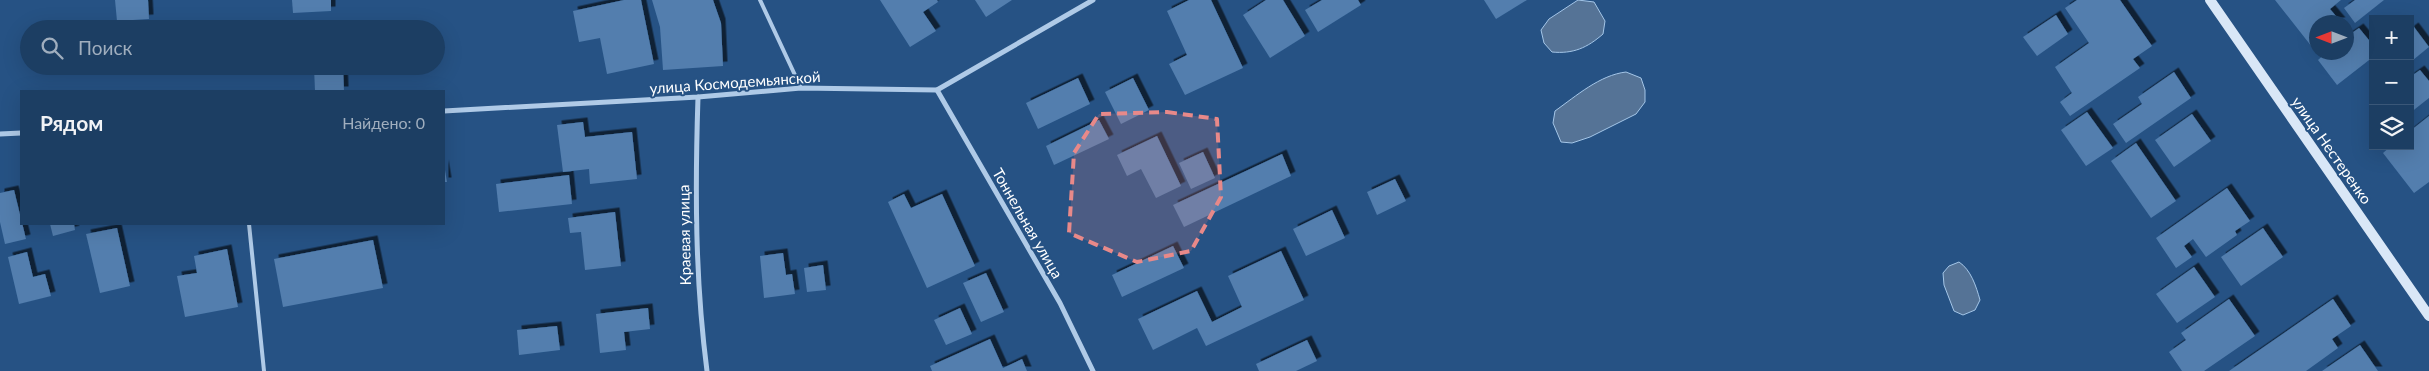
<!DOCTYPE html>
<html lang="ru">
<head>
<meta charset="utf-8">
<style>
  body { margin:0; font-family:Lato,sans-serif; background:#254569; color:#f1f3f6 }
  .controls { position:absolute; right:15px; top:15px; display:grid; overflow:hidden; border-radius:0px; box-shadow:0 5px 20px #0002 }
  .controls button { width:45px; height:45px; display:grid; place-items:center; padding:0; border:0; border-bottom:1px solid #3a5778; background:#1c3e63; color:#f1f3f6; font:25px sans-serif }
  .compass { position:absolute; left:2309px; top:15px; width:45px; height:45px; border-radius:50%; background:#1c3e63; box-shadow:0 5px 20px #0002; rotate:270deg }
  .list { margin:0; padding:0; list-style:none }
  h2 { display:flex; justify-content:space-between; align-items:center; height:65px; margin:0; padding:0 20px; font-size:21px }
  h2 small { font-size:16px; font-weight:400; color:#a0aebe }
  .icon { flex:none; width:28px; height:28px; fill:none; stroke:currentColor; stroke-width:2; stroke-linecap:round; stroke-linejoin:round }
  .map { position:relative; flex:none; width:2429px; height:371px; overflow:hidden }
  .search { position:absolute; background:#1c3e63; box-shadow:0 5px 20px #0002; left:20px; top:20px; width:425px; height:55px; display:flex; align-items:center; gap:12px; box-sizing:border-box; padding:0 18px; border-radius:28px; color:#a0aebe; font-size:19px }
  .panel { position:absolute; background:#1c3e63; box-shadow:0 5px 20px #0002; left:20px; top:90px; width:425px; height:135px; border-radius:0px }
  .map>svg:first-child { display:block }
  .water { fill:#557396; stroke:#a4c6e8 }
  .building { fill:#527eae; filter:url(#shadow) }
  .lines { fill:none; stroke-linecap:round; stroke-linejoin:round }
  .lane { stroke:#afcae7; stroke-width:4 }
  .street { stroke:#afcae7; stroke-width:5 }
  .secondary { stroke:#d9e7f7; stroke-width:10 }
  .marked { fill:#e88989; fill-opacity:0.2; stroke:#e88989; stroke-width:4; stroke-dasharray:10 6; stroke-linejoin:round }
  .labels { text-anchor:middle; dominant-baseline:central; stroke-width:4; stroke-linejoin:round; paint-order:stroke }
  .street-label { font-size:15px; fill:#fff; stroke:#265284 }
</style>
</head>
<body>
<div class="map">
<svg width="2429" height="371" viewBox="0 0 2429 371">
  <defs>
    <filter id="shadow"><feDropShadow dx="4.5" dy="-4.5" stdDeviation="0" flood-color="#0009"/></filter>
  </defs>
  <rect width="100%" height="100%" fill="#265284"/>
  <!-- water -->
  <g class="water">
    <path d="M1578,0l16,2 11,19 -2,13c-16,14 -30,20 -51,18l-8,-9 -3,-13 8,-11z"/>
    <path d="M1626,72l15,6 4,12v12l-9,12 -46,23 -18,6 -11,-1 -8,-19 2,-12c21,-15 45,-36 71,-39z"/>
    <path d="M1959,262c12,8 17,24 21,38l-5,10 -12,5 -9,-4 -10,-26 -1,-12 6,-7z"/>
  </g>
  <!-- building -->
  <g class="building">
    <polygon points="115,0 148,0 149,19 117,21"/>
    <polygon points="292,0 331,0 331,11 293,13"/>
    <polygon points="624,0 641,0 654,64 607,74 600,38 579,42 573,11"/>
    <polygon points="652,0 713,0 721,23 723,66 663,70 660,27"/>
    <polygon points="880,0 937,0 938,2 923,12 936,31 910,47"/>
    <polygon points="975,0 1012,0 986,17"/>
    <polygon points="1189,0 1211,0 1243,68 1185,95 1169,64 1187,55 1167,11"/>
    <polygon points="1266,0 1283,0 1305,36 1270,58 1243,15"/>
    <polygon points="1322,0 1358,0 1361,5 1318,32 1305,10"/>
    <polygon points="1484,0 1527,0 1496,19"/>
    <polygon points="2077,0 2120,0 2152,46 2133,59 2140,68 2070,116 2060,102 2072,93 2055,67 2089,43 2065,8"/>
    <polygon points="2275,0 2341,0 2330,9 2341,22 2316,22 2316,44 2312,47"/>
    <polygon points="2355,0 2384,0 2355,23 2344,8"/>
    <polygon points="2056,15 2068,34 2037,56 2023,37"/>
    <polygon points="2414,27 2429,47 2413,60 2410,56 2410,30"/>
    <polygon points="2359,28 2373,45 2373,57 2337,85 2318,60 2327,52 2346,52 2346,37"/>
    <polygon points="343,66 344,91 315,91 314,67"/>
    <polygon points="2420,70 2429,81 2429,98 2410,113 2410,77"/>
    <polygon points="2174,72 2191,98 2126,143 2113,124 2142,104 2138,97"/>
    <polygon points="1078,78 1090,104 1038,129 1026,103"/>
    <polygon points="1133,78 1149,110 1121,124 1105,92"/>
    <polygon points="2087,112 2113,148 2086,166 2061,130"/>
    <polygon points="2192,114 2211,141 2174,167 2155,140"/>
    <polygon points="2429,116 2429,182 2414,193 2383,153 2391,146 2410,146 2410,131"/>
    <polygon points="1099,120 1109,139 1054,165 1046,146"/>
    <polygon points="583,122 585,137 632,132 637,179 590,184 589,169 563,172 557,125"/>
    <polygon points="1157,136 1181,186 1156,198 1141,169 1127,176 1117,155"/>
    <polygon points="2136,143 2176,201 2151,218 2111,161"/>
    <polygon points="1203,152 1215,178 1191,189 1179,163"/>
    <polygon points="1282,154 1291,176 1184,227 1173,205"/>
    <polygon points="444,164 447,182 444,182"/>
    <polygon points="569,175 572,204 499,212 496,184"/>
    <polygon points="1395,179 1406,201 1377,215 1367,192"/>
    <polygon points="2227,188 2250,221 2235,231 2237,235 2206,257 2193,239 2184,246 2192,257 2176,268 2156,238"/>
    <polygon points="14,190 26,239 5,244 0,222 0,193"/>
    <polygon points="904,194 911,208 942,194 975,266 927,288 888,202"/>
    <polygon points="1332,210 1345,238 1306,256 1293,229"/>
    <polygon points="615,212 621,266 585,270 581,232 570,233 568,218"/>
    <polygon points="50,224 74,224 75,230 53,236"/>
    <polygon points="117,228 130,286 100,293 86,234"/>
    <polygon points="2263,228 2283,257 2241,286 2221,257"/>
    <polygon points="373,240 383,288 283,307 274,259"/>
    <polygon points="1173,246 1184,268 1122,297 1112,275"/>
    <polygon points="227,249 238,307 185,317 177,276 197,273 194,256"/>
    <polygon points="1281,251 1304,300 1206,346 1197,328 1153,350 1138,319 1197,291 1212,322 1242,307 1228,276"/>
    <polygon points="27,252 33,277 45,274 51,296 19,304 8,257"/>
    <polygon points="783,253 786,275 792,274 795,294 764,298 760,256"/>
    <polygon points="823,265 826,290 807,292 804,268"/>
    <polygon points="2194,267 2215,297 2177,323 2156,294"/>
    <polygon points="986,273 1004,312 981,322 963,283"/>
    <polygon points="2229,299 2255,336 2204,371 2182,371 2169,352 2186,340 2181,333"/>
    <polygon points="2333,299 2351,326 2332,339 2338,348 2306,371 2229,371"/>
    <polygon points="648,308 650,329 624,332 626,350 600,353 596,314"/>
    <polygon points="960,308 972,334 946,345 934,320"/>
    <polygon points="557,326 560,350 519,355 517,330"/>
    <polygon points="990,339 1003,368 1022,359 1027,371 932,371 930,366"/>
    <polygon points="1307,340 1317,361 1296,371 1259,371 1256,364"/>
    <polygon points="2360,345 2378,371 2322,371"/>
  </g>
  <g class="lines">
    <!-- lane -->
    <g class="lane">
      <polyline points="760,0 801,88"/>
      <polyline points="249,224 264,371"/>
    </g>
    <!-- street -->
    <g class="street">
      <polyline points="937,90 1060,303 1093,371"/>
      <path d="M698,97c-3,92 -3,182 9,274"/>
      <polyline points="444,111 698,97 801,88 937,90 1093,0"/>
      <polyline points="0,134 21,133"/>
    </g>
    <!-- secondary -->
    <polyline class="secondary" points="2210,0 2429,316"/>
  </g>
  <!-- marked area -->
  <path class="marked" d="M1167,112l50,7 4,78 -30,54 -54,11 -68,-29 5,-80 25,-39z"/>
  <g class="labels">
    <!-- street labels -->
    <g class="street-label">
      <text transform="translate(735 82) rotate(-4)">улица Космодемьянской</text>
      <text transform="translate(2332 150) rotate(55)">улица Нестеренко</text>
      <text transform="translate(1028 223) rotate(60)">Тоннельная улица</text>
      <text transform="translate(684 235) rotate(-91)">Краевая улица</text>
    </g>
  </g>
</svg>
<div class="controls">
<button>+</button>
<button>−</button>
<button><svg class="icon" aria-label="layers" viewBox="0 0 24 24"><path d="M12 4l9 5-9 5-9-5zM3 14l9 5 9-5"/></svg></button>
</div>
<svg class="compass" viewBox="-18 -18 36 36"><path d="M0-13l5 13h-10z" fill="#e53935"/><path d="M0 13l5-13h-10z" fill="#a0aebe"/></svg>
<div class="search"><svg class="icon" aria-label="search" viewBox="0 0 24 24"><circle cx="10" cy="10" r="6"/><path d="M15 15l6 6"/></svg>Поиск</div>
<section class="panel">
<h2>Рядом<small>Найдено: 0</small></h2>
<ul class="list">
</ul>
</section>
</div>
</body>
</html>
